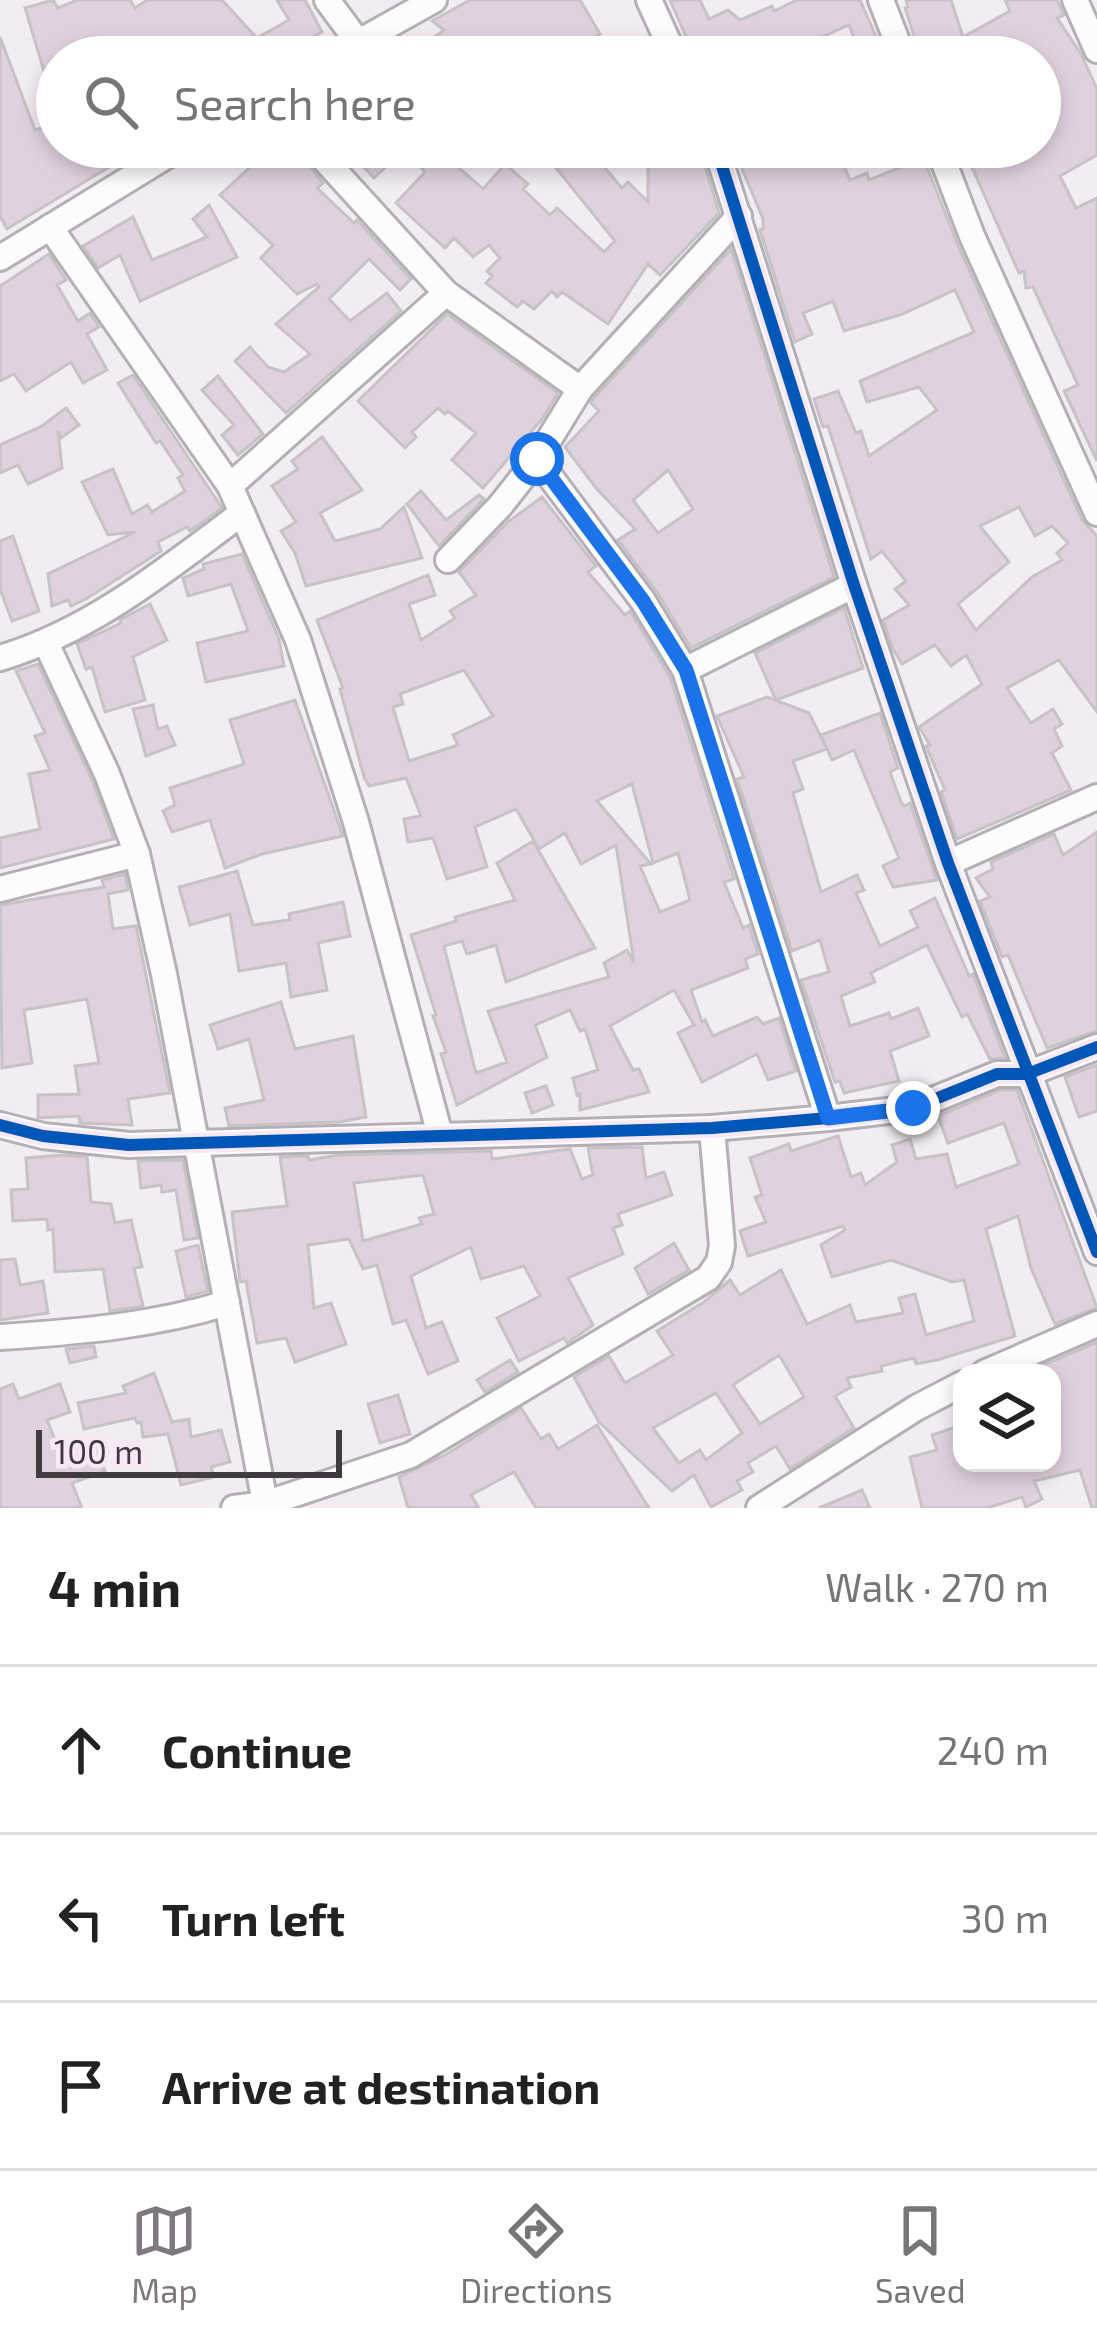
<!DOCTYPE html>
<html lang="en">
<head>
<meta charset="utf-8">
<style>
  body { margin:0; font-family:"Exo 2",sans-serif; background:#f2f2f2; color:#222 }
  .controls { position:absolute; right:36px; bottom:36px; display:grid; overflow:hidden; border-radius:24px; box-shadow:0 6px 18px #0003 }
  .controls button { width:108px; height:108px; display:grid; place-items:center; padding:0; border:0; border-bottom:3px solid #e0e0e0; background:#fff; color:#222; font:60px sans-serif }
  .scale { position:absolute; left:36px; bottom:30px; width:306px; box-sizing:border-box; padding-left:12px; border:6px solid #413a40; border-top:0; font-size:33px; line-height:42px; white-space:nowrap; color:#413a40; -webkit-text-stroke:9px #f8e8f6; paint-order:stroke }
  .stop { position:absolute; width:36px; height:36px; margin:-27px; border:9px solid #1a73e8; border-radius:50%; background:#fff }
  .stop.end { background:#1a73e8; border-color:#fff; box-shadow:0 3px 12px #0008 }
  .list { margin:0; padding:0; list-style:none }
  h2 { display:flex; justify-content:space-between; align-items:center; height:156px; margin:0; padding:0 48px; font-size:51px }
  h2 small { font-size:39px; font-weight:400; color:#767676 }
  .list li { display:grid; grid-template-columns:78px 1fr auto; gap:36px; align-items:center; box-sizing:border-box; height:168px; padding:0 48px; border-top:3px solid #e0e0e0 }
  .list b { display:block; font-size:45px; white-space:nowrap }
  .list em { font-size:39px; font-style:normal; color:#767676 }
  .icon { flex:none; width:66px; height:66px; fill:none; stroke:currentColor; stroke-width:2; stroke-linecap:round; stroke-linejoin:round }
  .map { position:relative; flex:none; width:1097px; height:1508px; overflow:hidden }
  .search { position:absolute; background:#fff; box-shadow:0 6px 18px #0003; left:36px; right:36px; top:36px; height:132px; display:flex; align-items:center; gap:30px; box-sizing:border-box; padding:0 42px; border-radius:66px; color:#767676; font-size:45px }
  .sheet { height:660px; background:#fff }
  nav { display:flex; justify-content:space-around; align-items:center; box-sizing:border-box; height:168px; border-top:3px solid #e0e0e0; background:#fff; font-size:33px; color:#767676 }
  nav a { display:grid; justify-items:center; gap:6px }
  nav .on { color:#80787f }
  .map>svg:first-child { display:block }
  .building { fill:#e0d1df; stroke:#c7c2c7; stroke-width:3; fill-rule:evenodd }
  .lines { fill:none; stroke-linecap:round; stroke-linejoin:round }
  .minor-casing { stroke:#b5b0b5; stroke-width:30 }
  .minor { stroke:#fdfcfd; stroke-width:24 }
  .cycleway-casing { stroke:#f8e8f6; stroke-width:20 }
  .cycleway { stroke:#0057b8; stroke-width:12 }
  .route { stroke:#1a73e8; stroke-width:15 }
</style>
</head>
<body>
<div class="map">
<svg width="1097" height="1508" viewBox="0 0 1097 1508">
  <rect width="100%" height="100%" fill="#f4ecf3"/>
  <!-- building -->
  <g class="building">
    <polygon points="53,0 58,8 77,0 130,0 135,8 147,0 222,0 257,38 289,20 277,0 305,0 322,32 275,57 176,57 160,38 129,57 57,57 57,100 53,101 25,8"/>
    <polygon points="470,0 580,0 600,34 559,57 416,57 440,42 436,36 444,30 432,21"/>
    <polygon points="670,0 700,0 709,19 728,10 740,20 772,6 774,11 797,0 860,0 885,57 861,57 849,25 800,47 804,57 695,57"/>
    <polygon points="906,0 951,0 963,37 1010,11 1005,0 1057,0 1064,15 1057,18 1081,54 1097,89 1097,155 1060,176 1076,208 1097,198 1097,461 1064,391 1078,385 1033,287 1026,288 1024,271 1019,273 963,147 1040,147 1040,57 921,57 905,8 908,7"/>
    <polygon points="0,37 35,130 57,123 57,147 142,147 7,229 0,216"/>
    <polygon points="253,147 281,147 288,158 297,151 323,183 317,188 354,223 357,220 411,279 400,290 369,259 329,299 350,321 387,293 401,311 286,413 235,361 250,347 268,367 284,372 310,354 276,324 319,287 317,284 297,294 261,258 273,245 220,195 260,158"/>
    <polygon points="345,147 479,147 459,168 483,189 505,164 528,184 523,189 550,215 557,208 604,252 615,241 548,158 561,147 587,147 622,188 628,182 648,202 648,164 660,155 655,147 692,147 704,163 719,213 660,275 648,264 608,324 562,292 557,297 552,291 534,309 523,301 517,307 486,283 492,276 487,271 500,258 489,245 473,257 454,238 445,248 396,203 425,172 405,149 374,178"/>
    <path d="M733,147h103l14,33 17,-7 2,7 35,-14 -8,-19h23l38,96 125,277 15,16v176l-38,-52 -52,28 24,35 22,-14 9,15 -8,5 8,17 -10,7 19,37 -114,49 -16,-47 4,-2 -19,-44 4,-1 -11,-18 63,-43 -16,-29 -15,11 -16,-21 -33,19 -9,-15 -10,-29 26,-15 -14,-16 11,-8 -24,-30 -11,8 -43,-133 -5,1 -9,-28 24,-8 18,42 5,-2 8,25 68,-46 -18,-23 -52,15 -7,-21 114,-49 -19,-42 -55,25 -56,16 -11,-30 -30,12 9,21 -17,8 -35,-112 3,-1v-10zM1019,507l16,29 17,-10 16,17 -11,10 5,7 -30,17 -56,53 -18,-26 51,-42 -29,-36z"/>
    <polygon points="209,205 237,257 140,301 120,255 98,268 83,246 133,217 152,260 207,237 193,219"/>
    <path d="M731,249l103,328 -143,71 -34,-56 -39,-52 17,-11 -39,-41 -31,-41 34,-36 -8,-8 2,-4zM668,470l25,39 -35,24 -25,-33z"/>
    <polygon points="49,254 66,280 57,285 78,321 90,313 99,327 87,334 107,370 83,383 71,362 26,391 14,374 0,381 0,286"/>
    <polygon points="447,314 558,393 542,419 483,488 452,460 476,433 448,411 445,414 438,408 412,432 416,437 405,448 358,401"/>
    <polygon points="133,375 222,508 190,531 187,527 158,542 161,551 86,599 71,606 68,600 52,606 48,574 135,532 108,535 82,482 113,469 132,514 147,505 152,512 185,491 178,478 183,475 160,441 156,443 118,383"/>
    <polygon points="218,376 263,434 238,455 222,435 234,425 202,390"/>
    <polygon points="66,408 79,425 61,438 58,431 62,468 28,484 18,465 0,473 0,445 42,426"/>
    <polygon points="322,437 362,490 320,513 335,541 380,529 404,507 422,558 306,586 295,553 281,531 296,522 272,486 298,469 292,461"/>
    <polygon points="421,491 446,520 479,495 484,499 439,546 407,504"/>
    <path d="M542,497l54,69 -8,6 37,43 5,-4 40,66 64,202 -10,3 19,46 6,-3 9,29 -13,5 3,9 -57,22 11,32 3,-2 8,16 44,-19 6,7 16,-6 17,53 -28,9 -11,-26 -55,28 -24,-49 16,-8 -20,-35 -64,36 23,44 6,-1 10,23 -69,18v-16l-3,1 -4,-17 25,-8 -13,-41 -5,2 -10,-21 -35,15 12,32 -90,48 -16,-51 5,-2 -13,-36 3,-1 -25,-80 45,-14 -1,-4 60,-17 -18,-37 36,-22 62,107 -89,34 -10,-37 -29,9 -5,-13 -18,5 32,127 31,-11 -19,-51 121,-34 -5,-14 23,-13 7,13 -18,-118 -35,19 -16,-31 -26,16 -23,-40 -41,18 12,40 -40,12 -14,-41 -25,4 -4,-23 17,-3 -15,-38 -37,8 -5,-9 -24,-88 3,-1 -26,-68 111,-45 7,20 -26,9 12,36 34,-22 -5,-7 26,-16 -17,-23 49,-50zM464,670l29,46 -40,19 5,10 -49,16 -16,-54 10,-3 -3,-10zM632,784l21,79 25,-10 12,47 -30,12 -20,-46 11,-2 -54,-63z"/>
    <polygon points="13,536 39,611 12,621 0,589 0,541"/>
    <polygon points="242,554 279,639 284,666 206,682 197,643 248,631 231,584 188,596 183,578 204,569 203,564"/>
    <polygon points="150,604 167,640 133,657 145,700 105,712 92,667 86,669 77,644 121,623 120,620"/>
    <polygon points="844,608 863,668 776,700 755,653"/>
    <polygon points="38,664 92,780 114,839 0,868 0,838 40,829 29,774 50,770 35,736 45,733 16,671"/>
    <polygon points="767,697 809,713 827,749 793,761 803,789 793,793 821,892 857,875 864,890 856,893 880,946 918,927 910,911 935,898 969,976 973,974 1005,1058 990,1059 967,1014 962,1017 927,945 871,973 875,982 841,996 850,1026 889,1013 891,1019 918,1008 929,1036 890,1051 899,1081 844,1093 840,1081 835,1082 801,980 829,972 820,940 792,951 737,779 744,777 717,716"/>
    <polygon points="295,700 343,836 262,854 225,868 210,820 172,832 163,811 175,805 170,788 244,764 230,720"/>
    <polygon points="153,705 158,729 167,726 175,745 146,756 133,709"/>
    <polygon points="880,713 898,768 890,772 901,802 904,806 910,803 937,880 893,887 883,866 899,858 854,750 832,760 821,735"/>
    <polygon points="1097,832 1097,1031 1047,1048 1008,955 1002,957 980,901 990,897 976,878 993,869 991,862 1054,834 1063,855"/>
    <polygon points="237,871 253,925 290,920 289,914 343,902 350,936 318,943 327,990 291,997 286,963 239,971 230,914 190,925 179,887"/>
    <polygon points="125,874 128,890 108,894 113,929 136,926 170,1093 128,1099 132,1125 80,1123 79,1116 38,1118 38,1095 79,1094 75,1066 99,1063 87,999 24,1010 32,1063 2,1068 0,905 104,887 102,880"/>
    <polygon points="281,1002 295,1049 353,1036 366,1117 339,1122 229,1126 225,1108 264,1100 249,1039 218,1049 210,1025"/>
    <polygon points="1097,1065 1097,1111 1079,1117 1065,1077"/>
    <polygon points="546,1086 553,1105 532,1113 525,1093"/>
    <path d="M1000,1090h17l80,218 -42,16 -24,-56 -13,-52 -32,13 29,107 -78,24 -21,4 -2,-6 -33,8 1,5 -35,7 4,9 -16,9 19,32 -64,41 -14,-23 -28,17 5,9 -16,9 5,9 -31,17 -17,-32 -22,16 -73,-69 -25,-45 35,-21 16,27 48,-28 -16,-24 47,-29 26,-22 10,15 41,-25 26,54 43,-19 6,17 47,-9 -4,-15 16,-4 11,41 48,-14 -10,-41 -12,2 -61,-22 -59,17 -11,-32 24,-15 -2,-4 -95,30 -8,-25 26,-9 -11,-25 7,-2 -12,-37 39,-14 2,7 47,-15 13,41 10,-4 4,12 32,-23 -5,-17 18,-6 6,20 31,-5 9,33 63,-23 -15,-41 -56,20 -10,-27zM779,1355l25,42 -44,27 -27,-39zM716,1393l26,40 -36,27 -6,-10 -21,13 -26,-35z"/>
    <path d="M642,1147l4,31 18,-6 8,23 -54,19 4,11 -9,3 10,26 -55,24 25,47 -26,18 -3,-5 -45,23 -22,-43 43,-22 -16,-30 -43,13 -10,-32 -60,29 15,52 16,-6 16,39 -30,13 -22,-54 -13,4 -16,-59 -14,4 -14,-30 -41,6 6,63 17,-5 15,41 -51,18 -9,-24 -29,5 -11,-62 -6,1 -8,-70 55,-6 -7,-49 28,-1 1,4 30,-5 152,-4 1,8 78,-10 12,30 11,-4 -5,-27zM423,1175l11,39 -15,4 3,6 -59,17 -9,-58z"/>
    <polygon points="63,1155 87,1157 91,1202 111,1204 115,1223 131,1220 142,1267 134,1268 143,1306 110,1311 103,1269 55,1272 53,1229 48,1230 47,1219 13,1221 11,1190 28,1189 26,1158"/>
    <polygon points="183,1160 198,1238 184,1240 176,1190 162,1192 161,1185 141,1188 138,1161"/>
    <polygon points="674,1243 689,1270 648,1294 635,1268"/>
    <polygon points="198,1245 208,1291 186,1297 176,1251"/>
    <polygon points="15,1259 20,1285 43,1281 48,1313 0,1320 0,1260"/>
    <polygon points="1097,1342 1097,1508 1092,1508 1080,1470 1034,1481 1042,1499 1026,1507 1022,1497 987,1508 922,1508 910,1457 937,1450 932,1435 962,1425 962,1463 1052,1463 1052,1373 1025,1373"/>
    <polygon points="94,1346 96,1357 70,1363 66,1349"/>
    <polygon points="510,1360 518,1372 485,1392 477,1380"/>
    <polygon points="154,1373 172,1422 189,1419 191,1437 221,1430 230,1462 211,1467 214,1477 181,1485 168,1434 143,1437 141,1422 137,1423 135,1418 84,1429 78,1403 126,1393 123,1386"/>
    <polygon points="13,1384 19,1399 60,1384 70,1412 47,1420 60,1452 93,1439 105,1471 72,1483 82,1508 0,1508 0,1389"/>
    <polygon points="398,1395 410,1434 380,1443 368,1404"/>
    <polygon points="521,1408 541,1439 549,1434 558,1449 597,1425 649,1508 536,1508 514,1472 471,1495 479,1508 408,1508 399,1477 445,1455"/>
    <polygon points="862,1490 870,1508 819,1508"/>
  </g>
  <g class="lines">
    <defs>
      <g id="minor">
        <polyline points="327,0 358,42"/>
        <polyline points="649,0 675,57"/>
        <polyline points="881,0 903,57"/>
        <polyline points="1075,0 1097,50"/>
        <polyline points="332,57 434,0"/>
        <polyline points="313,147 446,293 580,389"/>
        <polyline points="716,147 854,585 948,863 1097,1252"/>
        <polyline points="938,147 972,236 1097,513"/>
        <polyline points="50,227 230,486 298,640 356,822 440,1135"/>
        <polyline points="0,258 181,147"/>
        <polyline points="537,459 643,601 685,670 828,1118"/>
        <polyline points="230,486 446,293"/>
        <polyline points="448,560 500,506 537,459 580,389 739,216"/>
        <polyline points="46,643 107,774 137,854 164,974 266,1508"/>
        <path d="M0,658c91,-27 167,-89 242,-145"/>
        <polyline points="685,670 854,585"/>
        <polyline points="948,863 1097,797"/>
        <polyline points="0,889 137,854"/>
        <polyline points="0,1125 43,1136 129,1145 712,1128 828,1118 913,1108 997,1074 1027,1074 1097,1047"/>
        <path d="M0,1337c78,-5 152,-11 227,-34"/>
        <polyline points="984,1373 1097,1324"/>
        <polyline points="234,1508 265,1504 411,1455 708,1278 719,1262 722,1246 712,1128"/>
        <polyline points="759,1508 916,1408 962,1384"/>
      </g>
    </defs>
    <!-- minor casing -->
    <use href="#minor" class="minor-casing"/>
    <!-- minor -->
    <use href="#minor" class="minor"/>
    <defs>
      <g id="cycleway">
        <polyline points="716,147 854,585 948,863 1097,1252"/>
        <polyline points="0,1125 43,1136 129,1145 712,1128 828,1118 913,1108 997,1074 1027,1074 1097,1047"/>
      </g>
    </defs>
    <!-- cycleway casing -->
    <use href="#cycleway" class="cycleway-casing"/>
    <!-- cycleway -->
    <use href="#cycleway" class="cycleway"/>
  </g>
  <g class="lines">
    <!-- route -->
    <polyline class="route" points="537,459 643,601 686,670 828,1118 913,1108"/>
  </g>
</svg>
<div class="controls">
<button><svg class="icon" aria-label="layers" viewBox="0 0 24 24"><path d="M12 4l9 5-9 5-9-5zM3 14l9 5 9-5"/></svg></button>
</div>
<div class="scale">100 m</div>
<div class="stop" style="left:537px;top:459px"></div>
<div class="stop end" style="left:913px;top:1108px"></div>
<div class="search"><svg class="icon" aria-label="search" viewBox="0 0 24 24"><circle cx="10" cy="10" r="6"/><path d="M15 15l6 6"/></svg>Search here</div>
</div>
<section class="sheet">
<h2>4 min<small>Walk · 270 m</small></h2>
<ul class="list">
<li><svg class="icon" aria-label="ahead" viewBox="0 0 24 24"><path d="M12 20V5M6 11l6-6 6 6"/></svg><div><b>Continue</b></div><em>240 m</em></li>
<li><svg class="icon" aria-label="left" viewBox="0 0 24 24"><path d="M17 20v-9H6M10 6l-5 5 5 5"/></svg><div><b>Turn left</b></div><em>30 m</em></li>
<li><svg class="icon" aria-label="arrive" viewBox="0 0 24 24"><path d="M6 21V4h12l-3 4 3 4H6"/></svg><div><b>Arrive at destination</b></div></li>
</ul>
</section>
<nav>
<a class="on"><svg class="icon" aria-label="map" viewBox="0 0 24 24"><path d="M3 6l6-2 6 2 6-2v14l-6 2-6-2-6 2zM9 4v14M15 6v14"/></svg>Map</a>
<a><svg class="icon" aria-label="directions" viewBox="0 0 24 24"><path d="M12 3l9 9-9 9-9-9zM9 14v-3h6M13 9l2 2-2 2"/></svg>Directions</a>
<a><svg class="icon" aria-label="saved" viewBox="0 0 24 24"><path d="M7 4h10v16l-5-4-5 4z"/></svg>Saved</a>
</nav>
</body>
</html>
